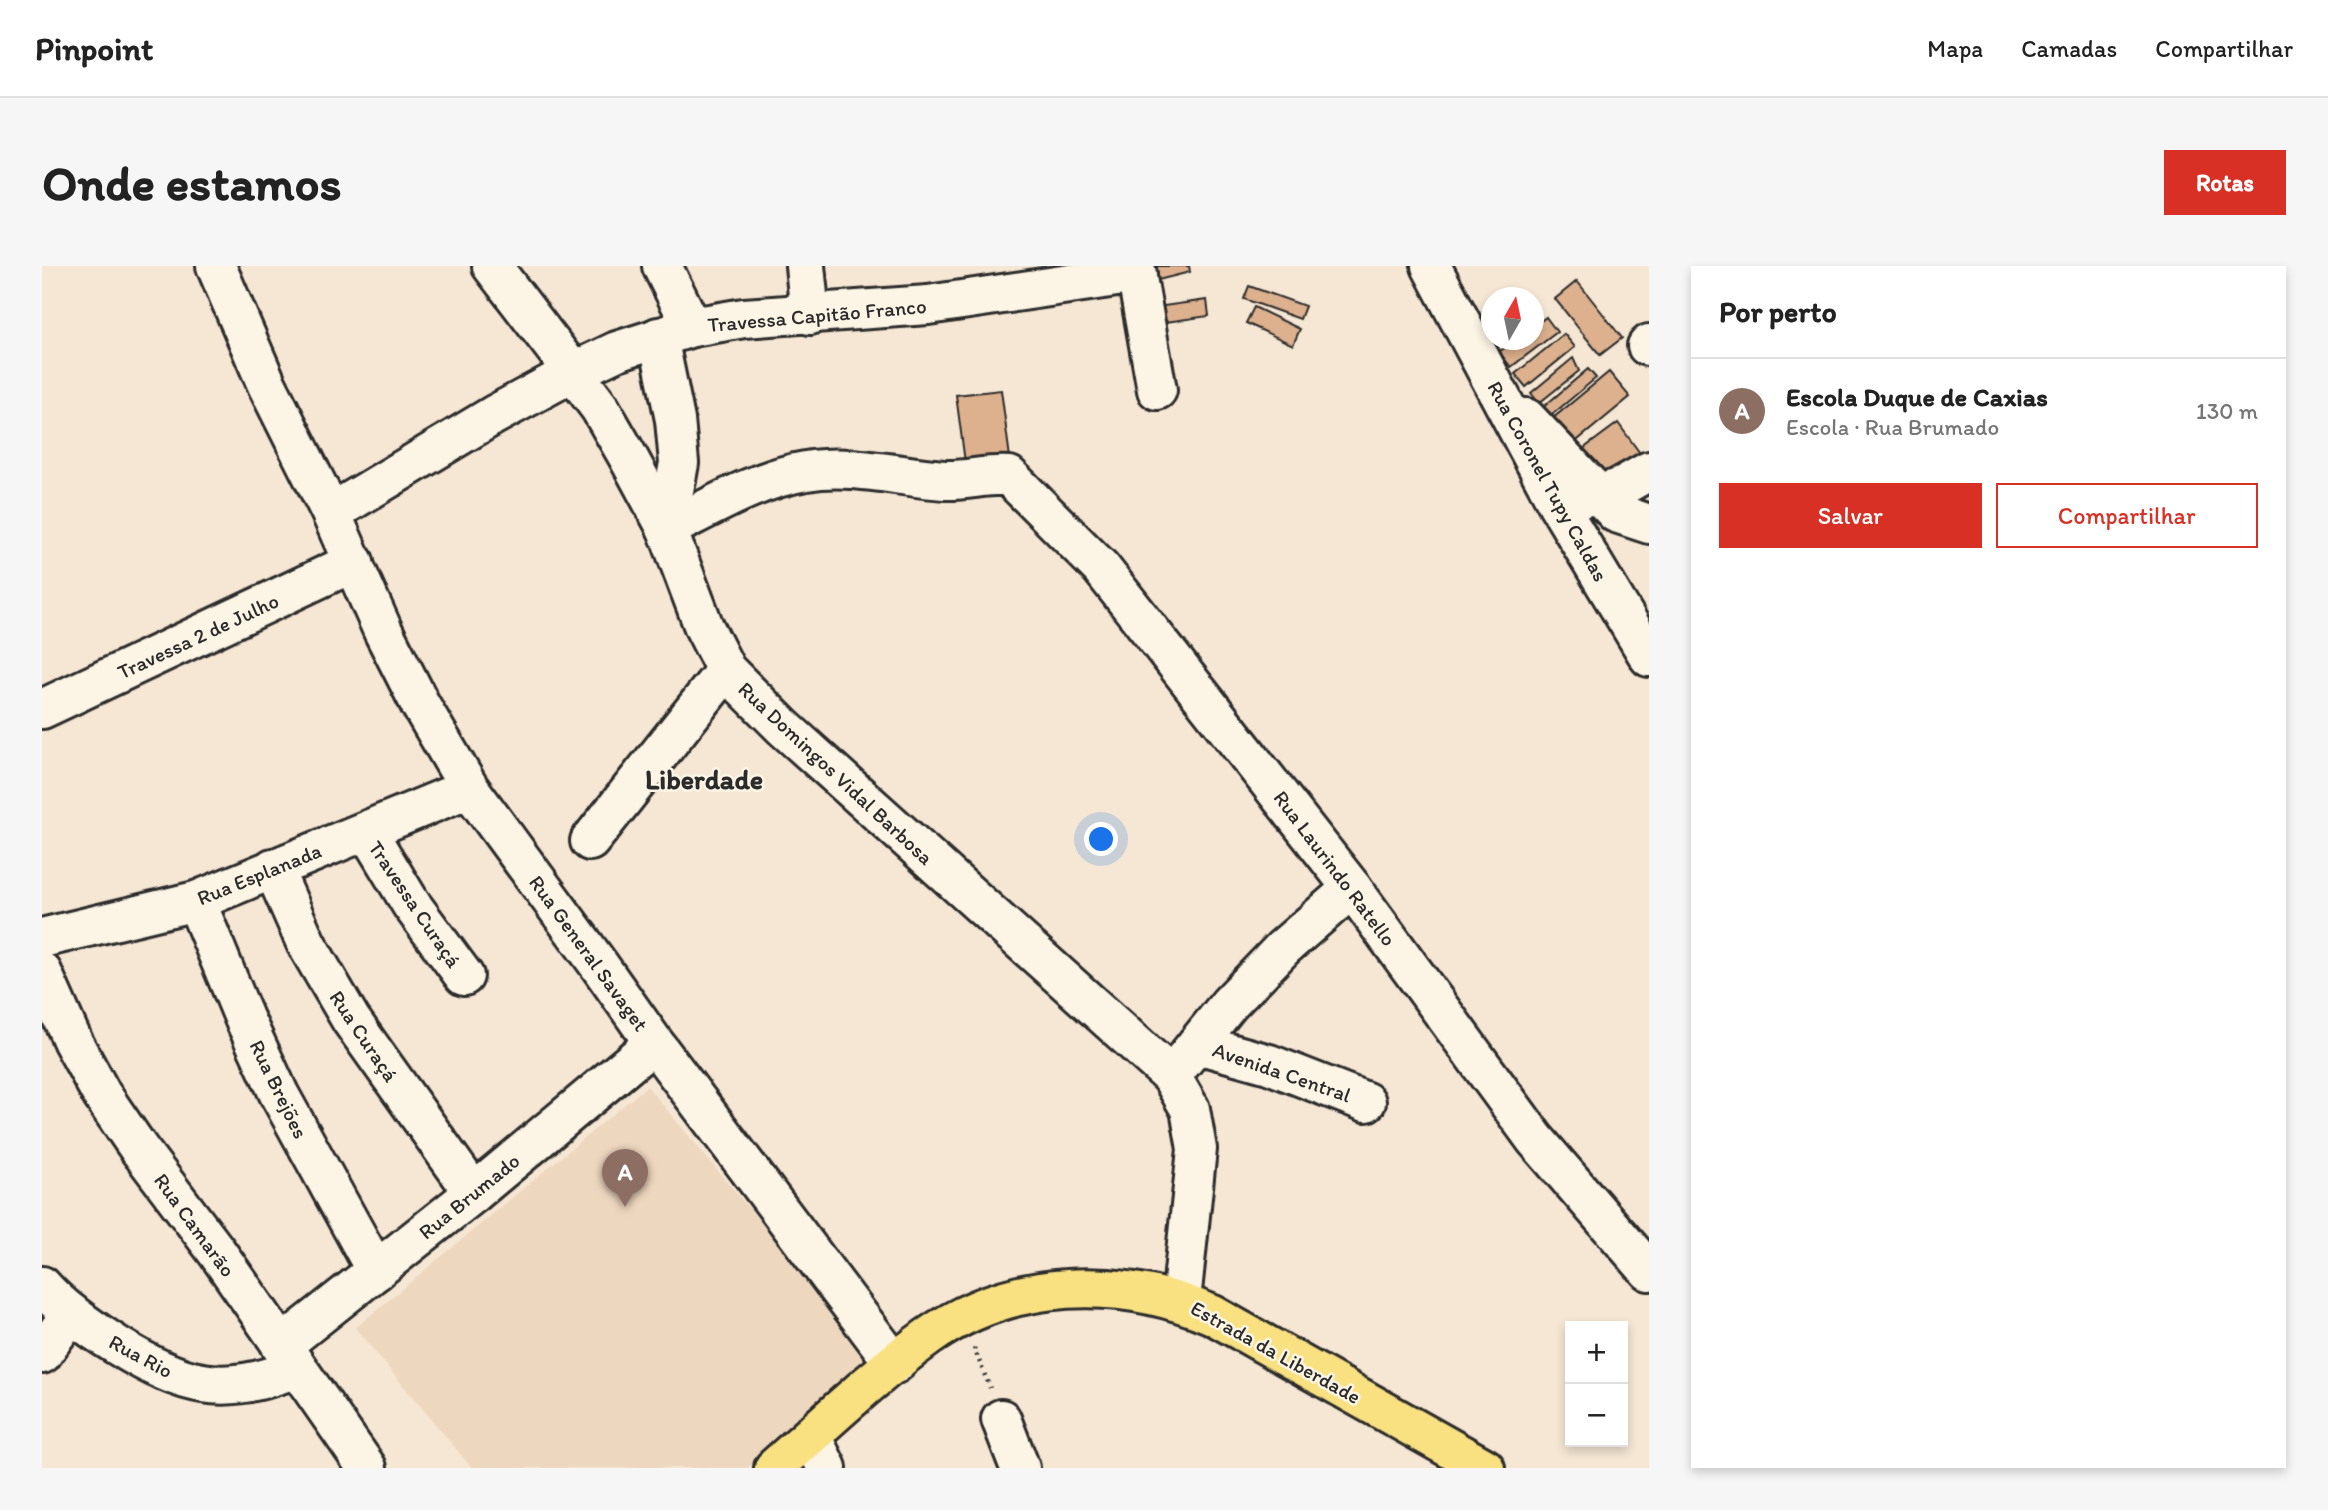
<!DOCTYPE html>
<html lang="pt">
<head>
<meta charset="utf-8">
<style>
  body { margin:0; font-family:Itim,sans-serif; background:#f6f6f6; color:#222 }
  .controls { position:absolute; right:21px; bottom:21px; display:grid; overflow:hidden; border-radius:0px; box-shadow:0 4px 10px #0003 }
  .controls button { width:63px; height:63px; display:grid; place-items:center; padding:0; border:0; border-bottom:2px solid #e0e0e0; background:#fff; color:#222; font:35px sans-serif }
  .compass { position:absolute; left:1439px; top:21px; width:63px; height:63px; border-radius:50%; background:#fff; box-shadow:0 4px 10px #0003; rotate:9deg }
  .you { position:absolute; left:1060px; top:574px; width:24px; height:24px; margin:-18px; border:5px solid #fff; border-radius:50%; background:#1a73e8; box-shadow:0 0 0 10px #1a73e833 }
  .badge { display:grid; place-items:center; width:46px; height:46px; border-radius:50%; background:#d93025; color:#fff; font-size:23px; font-weight:700 }
  .pin { position:absolute; translate:-50% -58px; filter:drop-shadow(0 2px 4px #0008) }
  .pin::after { content:''; position:absolute; top:37px; width:24px; height:21px; background:inherit; clip-path:polygon(0 0,100% 0,50% 100%) }
  .list { margin:0; padding:0; list-style:none }
  h2 { display:flex; justify-content:space-between; align-items:center; height:91px; margin:0; padding:0 28px; font-size:30px }
  h2 small { font-size:23px; font-weight:400; color:#767676 }
  .list li { display:grid; grid-template-columns:46px 1fr auto; gap:21px; align-items:center; box-sizing:border-box; height:105px; padding:0 28px; border-top:2px solid #e0e0e0 }
  .list b { display:block; font-size:26px; white-space:nowrap }
  .list p { margin:0; font-size:23px; white-space:nowrap; color:#767676 }
  .list em { font-size:23px; font-style:normal; color:#767676 }
  .actions { display:flex; gap:14px; padding:21px 28px }
  .actions a { flex:1; padding:16px 0; border:2px solid #d93025; border-radius:0px; text-align:center; font-size:24px; color:#d93025 }
  .actions .main { background:#d93025; color:#fff }
  .map { position:relative; flex:none; width:1607px; height:1202px; overflow:hidden; border-radius:0px }
  header { display:flex; align-items:center; gap:42px; box-sizing:border-box; height:98px; padding:0 35px; background:#fff; border-bottom:2px solid #e0e0e0 }
  header strong { font-size:33px }
  nav { display:flex; gap:38px; margin-inline-start:auto; font-size:24px }
  .intro { display:flex; align-items:center; justify-content:space-between; box-sizing:border-box; height:168px; padding:0 42px }
  h1 { margin:0; font-size:49px }
  .button { padding:18px 32px; border-radius:0px; background:#d93025; color:#fff; font-size:24px; font-weight:700 }
  main { display:flex; gap:42px; padding:0 42px }
  aside { flex:1; background:#fff; border-radius:0px; box-shadow:0 4px 10px #0003 }
  .map>svg:first-child { display:block }
  .built { fill:#eed7bf }
  .building { fill:#ddb18e; stroke:#2b2b2b; stroke-width:2 }
  .lines { fill:none; stroke-linecap:round; stroke-linejoin:round }
  .minor-casing { stroke:#2b2b2b; stroke-width:44 }
  .major-casing { stroke:#2b2b2b; stroke-width:44 }
  .path { stroke:#2b2b2b; stroke-width:4.5; stroke-dasharray:2 5; stroke-linecap:butt }
  .minor { stroke:#fcf5e5; stroke-width:38 }
  .major { stroke:#f9e181; stroke-width:38 }
  .labels { text-anchor:middle; dominant-baseline:central; stroke-width:5; stroke-linejoin:round; paint-order:stroke }
  .street-label { font-size:21px; fill:#2b2b2b; stroke:#fcf5e5 }
  .district-label { font-size:28px; font-weight:bold; fill:#2b2b2b; stroke:#fcf5e5 }
</style>
</head>
<body>
<header>
<strong>Pinpoint</strong>
<nav><a>Mapa</a><a>Camadas</a><a>Compartilhar</a></nav>
</header>
<div class="intro"><h1>Onde estamos</h1><a class="button">Rotas</a></div>
<main>
<div class="map">
<svg width="1607" height="1202" viewBox="0 0 1607 1202">
  <rect width="100%" height="100%" fill="#f6e7d4"/>
  <filter id="ink" filterUnits="userSpaceOnUse"><feTurbulence type="fractalNoise" baseFrequency=".0143" numOctaves="2"/><feDisplacementMap in="SourceGraphic" scale="14" xChannelSelector="R" yChannelSelector="G"/><feConvolveMatrix kernelMatrix="1 2 1 2 8 2 1 2 1" color-interpolation-filters="sRGB"/></filter>
  <g filter="url(#ink)">
    <!-- built -->
    <polygon class="built" points="605,820 835,1095 705,1202 430,1202 313,1062"/>
    <!-- building -->
    <g class="building">
      <polygon points="1100,0 1147,0 1148,6 1104,17"/>
      <polygon points="1535,15 1580,72 1558,89 1513,33"/>
      <polygon points="1207,20 1263,40 1258,53 1202,33"/>
      <polygon points="1165,34 1167,50 1109,58 1107,42"/>
      <polygon points="1212,41 1258,63 1251,79 1204,57"/>
      <polygon points="1504,51 1515,66 1469,101 1457,86 1473,74 1492,74 1492,60"/>
      <polygon points="1522,68 1533,81 1484,121 1473,108"/>
      <polygon points="1531,92 1537,105 1497,137 1489,127"/>
      <polygon points="1546,103 1554,112 1506,152 1499,143"/>
      <polygon points="1567,106 1588,131 1531,178 1510,153"/>
      <polygon points="959,124 969,199 924,204 914,129"/>
      <polygon points="1576,157 1603,194 1567,219 1541,183"/>
    </g>
    <g class="lines">
      <defs>
        <g id="minor">
          <polyline points="174,0 225,119 289,247 341,365 378,438 427,522 557,699 612,777 853,1098"/>
          <polyline points="450,0 531,106 558,142 585,189 625,263 662,361 684,404 741,461 1129,810 1148,843 1155,883 1139,1035"/>
          <polyline points="620,0 650,61"/>
          <polyline points="763,0 768,49"/>
          <polyline points="1093,0 1115,124"/>
          <polyline points="1389,0 1516,239 1607,391"/>
          <polyline points="616,71 633,154 637,197 625,263"/>
          <polyline points="1605,80 1607,78"/>
          <polyline points="1484,152 1574,247 1607,258"/>
          <polyline points="1535,233 1575,223 1607,205"/>
          <polyline points="289,247 452,149 531,106 575,85 650,61 702,52 886,39 1095,8"/>
          <path d="M625,263c44,-22 90,-50 139,-58 46,-8 93,6 139,9 22,1 42,-6 64,-4l92,92 251,320 183,251 114,132"/>
          <polyline points="0,443 312,296"/>
          <polyline points="325,565 369,638 422,710"/>
          <polyline points="548,575 684,404"/>
          <polyline points="231,602 264,677 309,754 432,927"/>
          <polyline points="154,635 202,752 237,828 334,1005"/>
          <polyline points="0,672 154,635 427,522"/>
          <polyline points="0,706 31,776 60,829 97,883 175,986 325,1202"/>
          <polyline points="1155,778 1227,798 1324,836"/>
          <polyline points="1129,810 1187,738 1241,682 1310,622"/>
          <path d="M0,1020c21,24 49,43 76,60 65,40 105,52 178,22"/>
          <polyline points="239,1080 432,927 612,777"/>
          <polyline points="0,1088 29,1047"/>
          <polyline points="959,1153 978,1202"/>
          <polyline points="769,1170 785,1202"/>
        </g>
        <path id="major" d="M732,1202c50,-44 100,-92 154,-131 84,-59 192,-62 285,-22l272,153"/>
      </defs>
      <!-- minor casing -->
      <use href="#minor" class="minor-casing"/>
      <!-- major casing -->
      <use href="#major" class="major-casing"/>
      <!-- path -->
      <polyline class="path" points="932,1082 948,1122"/>
      <!-- minor -->
      <use href="#minor" class="minor"/>
      <!-- major -->
      <use href="#major" class="major"/>
    </g>
  </g>
  <g class="labels">
    <!-- street labels -->
    <g class="street-label">
      <text transform="translate(775 49) rotate(-5)">Travessa Capitão Franco</text>
      <text transform="translate(1506 215) rotate(61)">Rua Coronel Tupy Caldas</text>
      <text transform="translate(156 370) rotate(-25)">Travessa 2 de Julho</text>
      <text transform="translate(794 507) rotate(43)">Rua Domingos Vidal Barbosa</text>
      <text transform="translate(1293 602) rotate(53)">Rua Laurindo Ratello</text>
      <text transform="translate(217 608) rotate(-22)">Rua Esplanada</text>
      <text transform="translate(373 638) rotate(56)">Travessa Curaçá</text>
      <text transform="translate(547 687) rotate(54)">Rua General Savaget</text>
      <text transform="translate(322 770) rotate(56)">Rua Curaçá</text>
      <text transform="translate(1240 806) rotate(19)">Avenida Central</text>
      <text transform="translate(237 823) rotate(64)">Rua Brejões</text>
      <text transform="translate(427 930) rotate(-39)">Rua Brumado</text>
      <text transform="translate(153 959) rotate(54)">Rua Camarão</text>
      <text transform="translate(1234 1086) rotate(29)">Estrada da Liberdade</text>
      <text transform="translate(99 1090) rotate(28)">Rua Rio</text>
    </g>
    <!-- district labels -->
    <g class="district-label">
      <text x="662" y="513">Liberdade</text>
    </g>
  </g>
</svg>
<div class="controls">
<button>+</button>
<button>−</button>
</div>
<svg class="compass" viewBox="-18 -18 36 36"><path d="M0-13l5 13h-10z" fill="#e53935"/><path d="M0 13l5-13h-10z" fill="#767676"/></svg>
<div class="you"></div>
<div class="pin badge" style="left:583px;top:941px;background:#8d6e63">A</div>
</div>
<aside>
<h2>Por perto<small></small></h2>
<ul class="list">
<li><span class="badge" style="background:#8d6e63">A</span><div><b>Escola Duque de Caxias</b><p>Escola · Rua Brumado</p></div><em>130 m</em></li>
</ul>
<div class="actions"><a class="main">Salvar</a><a>Compartilhar</a></div>
</aside>
</main>
</body>
</html>
